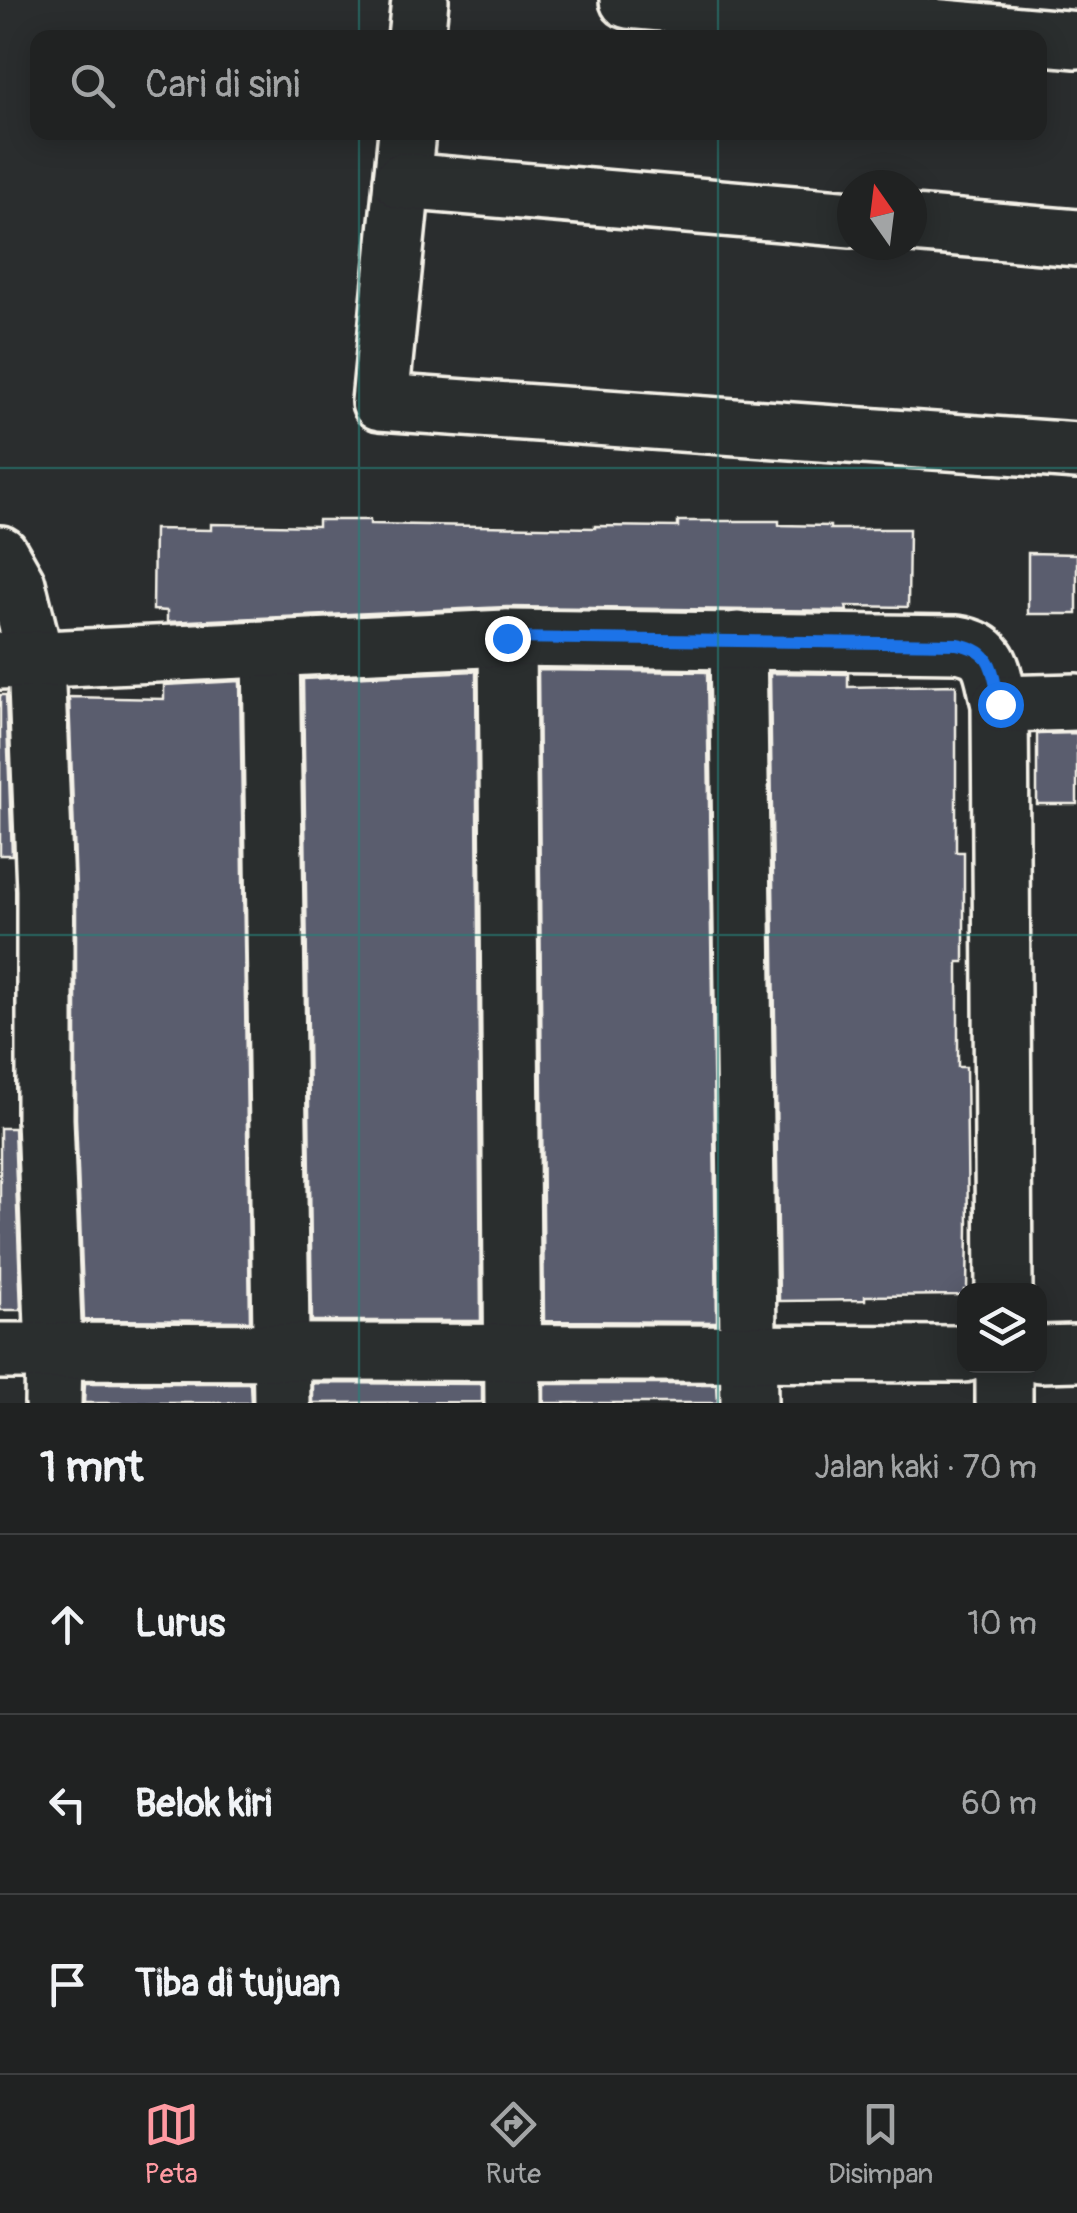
<!DOCTYPE html>
<html lang="id">
<head>
<meta charset="utf-8">
<style>
  body { margin:0; font-family:Pangolin,sans-serif; background:#282a2a; color:#f1f3f6 }
  .controls { position:absolute; right:30px; bottom:30px; display:grid; overflow:hidden; border-radius:20px; box-shadow:0 5px 25px #0003 }
  .controls button { width:90px; height:90px; display:grid; place-items:center; padding:0; border:0; border-bottom:2px solid #3d3f40; background:#202222; color:#f1f3f6; font:50px sans-serif }
  .compass { position:absolute; left:837px; top:170px; width:90px; height:90px; border-radius:50%; background:#202222; box-shadow:0 5px 25px #0003; rotate:346deg }
  .stop { position:absolute; width:30px; height:30px; margin:-22px; border:8px solid #1a73e8; border-radius:50%; background:#fff }
  .stop.end { background:#1a73e8; border-color:#fff; box-shadow:0 2px 10px #0008 }
  .list { margin:0; padding:0; list-style:none }
  h2 { display:flex; justify-content:space-between; align-items:center; height:130px; margin:0; padding:0 40px; font-size:42px }
  h2 small { font-size:32px; font-weight:400; color:#a2a4a5 }
  .list li { display:grid; grid-template-columns:65px 1fr auto; gap:30px; align-items:center; box-sizing:border-box; height:180px; padding:0 40px; border-top:2px solid #3d3f40 }
  .list b { display:block; font-size:38px; white-space:nowrap }
  .list em { font-size:32px; font-style:normal; color:#a2a4a5 }
  .icon { flex:none; width:55px; height:55px; fill:none; stroke:currentColor; stroke-width:2; stroke-linecap:round; stroke-linejoin:round }
  .map { position:relative; flex:none; width:1077px; height:1403px; overflow:hidden }
  .search { position:absolute; background:#202222; box-shadow:0 5px 25px #0003; left:30px; right:30px; top:30px; height:110px; display:flex; align-items:center; gap:25px; box-sizing:border-box; padding:0 35px; border-radius:20px; color:#a2a4a5; font-size:38px }
  .sheet { height:670px; background:#202222 }
  nav { display:flex; justify-content:space-around; align-items:center; box-sizing:border-box; height:140px; border-top:2px solid #3d3f40; background:#202222; font-size:28px; color:#a2a4a5 }
  nav a { display:grid; justify-items:center; gap:5px }
  nav .on { color:#ff9aa2 }
  .map>svg:first-child { display:block }
  .building { fill:#5a5d6e; stroke:#f4f1e8; stroke-width:2.5 }
  .lines { fill:none; stroke-linecap:round; stroke-linejoin:round }
  .minor-casing { stroke:#f4f1e8; stroke-width:62 }
  .minor { stroke:#2a2d2e; stroke-width:55 }
  .route { stroke:#1a73e8; stroke-width:12 }
  .grid { fill:none; stroke:#26827a; stroke-width:2.5; stroke-opacity:0.55 }
</style>
</head>
<body>
<div class="map">
<svg width="1077" height="1403" viewBox="0 0 1077 1403">
  <rect width="100%" height="100%" fill="#2a2d2e"/>
  <filter id="ink" filterUnits="userSpaceOnUse"><feTurbulence type="fractalNoise" baseFrequency=".01" numOctaves="2"/><feDisplacementMap in="SourceGraphic" scale="20" xChannelSelector="R" yChannelSelector="G"/><feConvolveMatrix kernelMatrix="1 2 1 2 8 2 1 2 1" color-interpolation-filters="sRGB"/></filter>
  <g filter="url(#ink)">
    <!-- building -->
    <g class="building">
      <polygon points="318,520 370,520 370,524 595,528 595,526 678,527 678,521 779,521 779,525 830,526 830,529 909,529 908,607 846,606 847,611 507,607 167,622 167,611 153,610 154,529 211,530 211,524 318,526"/>
      <polygon points="1028,553 1077,554 1077,614 1028,614"/>
      <polygon points="538,670 707,672 717,1322 544,1321"/>
      <polygon points="476,671 481,1321 312,1321 303,679"/>
      <polygon points="770,673 848,674 848,687 956,685 956,852 964,852 964,962 958,962 958,1067 966,1067 968,1227 967,1290 964,1290 964,1295 865,1296 865,1300 779,1301"/>
      <polygon points="240,681 250,1321 84,1320 76,1118 76,890 69,697 164,699 164,685"/>
      <polygon points="0,695 6,695 12,855 0,855"/>
      <polygon points="1077,733 1077,804 1037,804 1037,734"/>
      <polygon points="0,1128 14,1128 21,1310 0,1310"/>
      <polygon points="85,1383 250,1383 251,1403 84,1403"/>
      <polygon points="313,1383 482,1384 482,1402 313,1403"/>
      <polygon points="544,1384 717,1384 718,1403 544,1403"/>
    </g>
    <g class="lines">
      <defs>
        <g id="minor">
          <polyline points="628,0 1077,40"/>
          <polyline points="416,38 420,0"/>
          <polyline points="407,132 380,402 1077,451"/>
          <polyline points="402,181 852,219"/>
          <polyline points="912,224 1077,238"/>
          <polyline points="0,554 17,584 36,661 45,890 45,1119 54,1352 53,1403"/>
          <polyline points="507,638 513,1403"/>
          <polyline points="738,640 749,1403"/>
          <polyline points="271,649 282,1403"/>
          <path d="M0,661l507,-23 450,6c38,6 34,27 43,60l4,586"/>
          <polyline points="1000,704 1077,702"/>
          <polyline points="0,1351 964,1354"/>
          <polyline points="1040,1354 1077,1353"/>
          <polyline points="1004,1403 1004,1366"/>
        </g>
      </defs>
      <!-- minor casing -->
      <use href="#minor" class="minor-casing"/>
      <!-- minor -->
      <use href="#minor" class="minor"/>
    </g>
  </g>
  <g class="lines" filter="url(#ink)">
    <!-- route -->
    <path class="route" d="M507,638l450,6c39,7 34,27 43,60"/>
  </g>
  <!-- grid -->
  <path class="grid" d="M359,0v38M718,0v38M359,132v1271M718,132v1271M0,468h1077M0,935h1077"/>
</svg>
<div class="controls">
<button><svg class="icon" aria-label="layers" viewBox="0 0 24 24"><path d="M12 4l9 5-9 5-9-5zM3 14l9 5 9-5"/></svg></button>
</div>
<svg class="compass" viewBox="-18 -18 36 36"><path d="M0-13l5 13h-10z" fill="#e53935"/><path d="M0 13l5-13h-10z" fill="#a2a4a5"/></svg>
<div class="stop" style="left:1000px;top:704px"></div>
<div class="stop end" style="left:507px;top:638px"></div>
<div class="search"><svg class="icon" aria-label="search" viewBox="0 0 24 24"><circle cx="10" cy="10" r="6"/><path d="M15 15l6 6"/></svg>Cari di sini</div>
</div>
<section class="sheet">
<h2>1 mnt<small>Jalan kaki · 70 m</small></h2>
<ul class="list">
<li><svg class="icon" aria-label="ahead" viewBox="0 0 24 24"><path d="M12 20V5M6 11l6-6 6 6"/></svg><div><b>Lurus</b></div><em>10 m</em></li>
<li><svg class="icon" aria-label="left" viewBox="0 0 24 24"><path d="M17 20v-9H6M10 6l-5 5 5 5"/></svg><div><b>Belok kiri</b></div><em>60 m</em></li>
<li><svg class="icon" aria-label="arrive" viewBox="0 0 24 24"><path d="M6 21V4h12l-3 4 3 4H6"/></svg><div><b>Tiba di tujuan</b></div></li>
</ul>
</section>
<nav>
<a class="on"><svg class="icon" aria-label="map" viewBox="0 0 24 24"><path d="M3 6l6-2 6 2 6-2v14l-6 2-6-2-6 2zM9 4v14M15 6v14"/></svg>Peta</a>
<a><svg class="icon" aria-label="directions" viewBox="0 0 24 24"><path d="M12 3l9 9-9 9-9-9zM9 14v-3h6M13 9l2 2-2 2"/></svg>Rute</a>
<a><svg class="icon" aria-label="saved" viewBox="0 0 24 24"><path d="M7 4h10v16l-5-4-5 4z"/></svg>Disimpan</a>
</nav>
</body>
</html>
